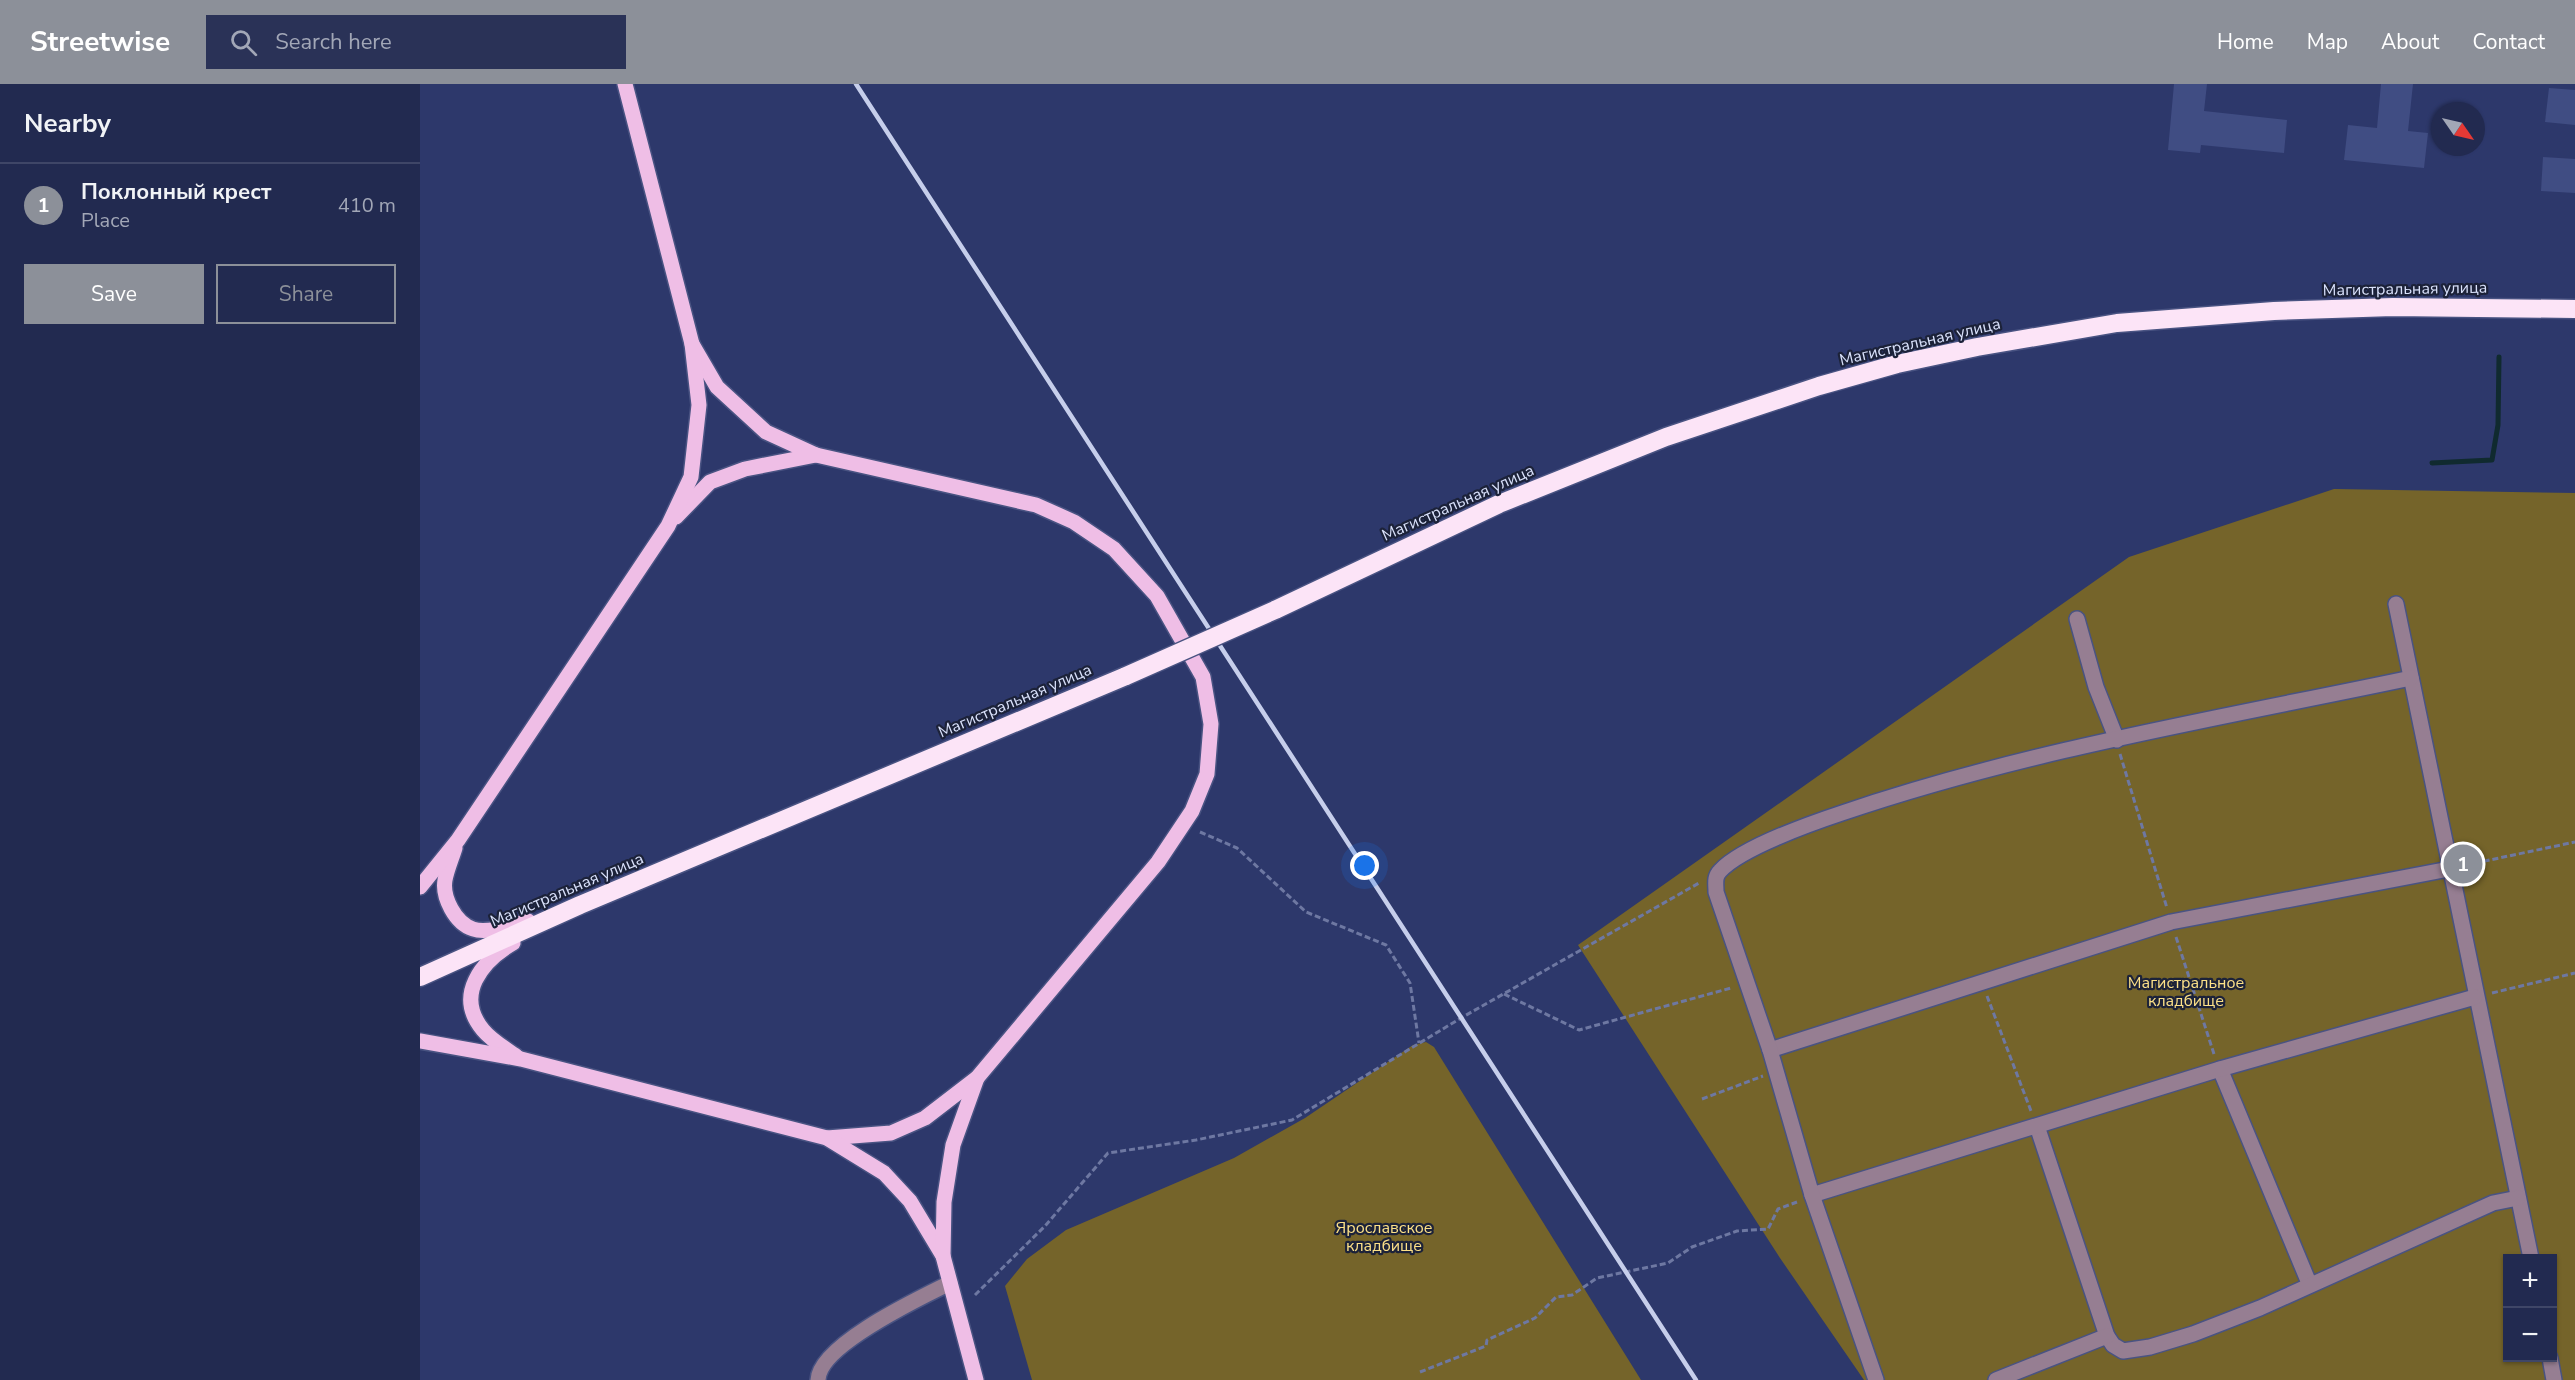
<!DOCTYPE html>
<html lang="en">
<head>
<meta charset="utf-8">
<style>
  body { margin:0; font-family:"Nunito Sans",sans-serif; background:#2a3257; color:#f1f3f6 }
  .controls { position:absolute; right:18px; bottom:18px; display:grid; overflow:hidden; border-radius:0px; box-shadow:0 2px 4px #0004 }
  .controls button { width:54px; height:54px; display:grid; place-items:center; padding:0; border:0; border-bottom:2px solid #3f4667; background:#222a50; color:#f1f3f6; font:30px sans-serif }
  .compass { position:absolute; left:2011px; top:18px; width:54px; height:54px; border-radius:50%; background:#222a50; box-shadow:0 2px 4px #0004; rotate:124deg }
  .you { position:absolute; left:945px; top:782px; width:21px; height:21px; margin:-15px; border:4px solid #fff; border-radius:50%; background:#1a73e8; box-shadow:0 0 0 9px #1a73e833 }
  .badge { display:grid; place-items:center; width:39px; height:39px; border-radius:50%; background:#8c9099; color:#fff; font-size:20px; font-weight:700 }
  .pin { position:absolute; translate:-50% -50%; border:3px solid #fff; box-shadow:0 2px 6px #0006 }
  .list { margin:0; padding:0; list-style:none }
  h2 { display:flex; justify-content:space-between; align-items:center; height:78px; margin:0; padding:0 24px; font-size:26px }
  h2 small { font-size:20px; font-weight:400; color:#a2a7b7 }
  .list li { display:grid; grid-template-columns:39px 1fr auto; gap:18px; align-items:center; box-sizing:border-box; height:84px; padding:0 24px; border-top:2px solid #3f4667 }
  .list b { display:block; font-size:22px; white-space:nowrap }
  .list p { margin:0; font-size:20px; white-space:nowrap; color:#a2a7b7 }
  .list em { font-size:20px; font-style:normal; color:#a2a7b7 }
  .actions { display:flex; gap:12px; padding:18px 24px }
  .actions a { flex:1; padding:14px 0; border:2px solid #8c9099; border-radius:0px; text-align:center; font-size:21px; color:#8c9099 }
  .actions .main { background:#8c9099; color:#fff }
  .icon { flex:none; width:33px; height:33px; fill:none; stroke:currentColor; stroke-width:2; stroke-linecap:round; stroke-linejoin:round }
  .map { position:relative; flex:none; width:2155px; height:1296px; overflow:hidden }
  header { display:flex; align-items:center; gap:36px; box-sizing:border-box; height:84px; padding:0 30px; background:#8c9099; color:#fff }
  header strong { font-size:28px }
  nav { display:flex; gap:33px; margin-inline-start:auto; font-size:21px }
  .search { width:420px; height:54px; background:#2a3257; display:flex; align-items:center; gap:15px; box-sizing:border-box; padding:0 21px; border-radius:0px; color:#a2a7b7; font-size:22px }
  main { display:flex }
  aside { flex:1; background:#222a50 }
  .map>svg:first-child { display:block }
  .green { fill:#75642a; fill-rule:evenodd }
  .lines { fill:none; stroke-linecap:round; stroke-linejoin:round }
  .stream { stroke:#102a2f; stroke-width:5 }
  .building { fill:#404d83 }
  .minor-casing { stroke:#495382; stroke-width:18 }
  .major-casing { stroke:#495382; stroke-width:18 }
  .highway-casing { stroke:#495382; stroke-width:21 }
  .path { stroke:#6e78a2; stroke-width:3; stroke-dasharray:6 3; stroke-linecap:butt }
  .minor { stroke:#967e92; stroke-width:15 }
  .major { stroke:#efbee6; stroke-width:15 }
  .highway { stroke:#fce4f7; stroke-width:18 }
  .rail { stroke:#c6ceeb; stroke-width:4.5 }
  .highway-bridge-casing { stroke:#495382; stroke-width:21; stroke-linecap:butt }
  .highway-bridge { stroke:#fce4f7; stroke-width:18 }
  .labels { text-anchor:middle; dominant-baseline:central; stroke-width:4.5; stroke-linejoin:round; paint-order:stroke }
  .street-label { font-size:16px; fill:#dae2fc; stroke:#1c2239 }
  .park-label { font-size:16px; fill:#fde188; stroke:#1c2239 }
</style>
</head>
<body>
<header>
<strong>Streetwise</strong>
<div class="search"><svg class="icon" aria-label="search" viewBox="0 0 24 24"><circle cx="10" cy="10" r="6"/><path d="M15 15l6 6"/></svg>Search here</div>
<nav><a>Home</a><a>Map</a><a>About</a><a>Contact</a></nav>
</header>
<main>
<aside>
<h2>Nearby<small></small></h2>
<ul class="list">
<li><span class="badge">1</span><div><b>Поклонный крест</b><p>Place</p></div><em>410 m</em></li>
</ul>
<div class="actions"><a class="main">Save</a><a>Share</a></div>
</aside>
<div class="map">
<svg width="2155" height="1296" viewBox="0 0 2155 1296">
  <rect width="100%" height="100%" fill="#2d386b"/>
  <!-- green -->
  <g class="green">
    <path d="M1914,405l241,4v887h-711l-84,-122 -202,-313 551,-388zM2088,1174h44v100h-44z"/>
    <polygon points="1006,958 1014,963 1221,1296 612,1296 585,1202 607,1175 646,1146 814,1074 885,1034 993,961"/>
  </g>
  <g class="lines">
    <!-- stream -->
    <polyline class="stream" points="2012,379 2072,376 2078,341 2079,273"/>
  </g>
  <!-- building -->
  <g class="building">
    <polygon points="1754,0 1787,0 1784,27 1867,36 1864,69 1781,61 1780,69 1748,66"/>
    <polygon points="1961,0 1993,0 1988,47 2008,49 2004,84 1924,76 1928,41 1957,44"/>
    <polygon points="2129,4 2155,6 2155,41 2125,38"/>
    <polygon points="2123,73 2155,75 2155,109 2121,107"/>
  </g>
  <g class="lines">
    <defs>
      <g id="minor">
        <polyline points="1976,520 2111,1174"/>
        <polyline points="1657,535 1676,603 1697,656"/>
        <polyline points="1350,966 1751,838 2029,785"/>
        <polyline points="1800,985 1889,1199"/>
        <polyline points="1617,1042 1687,1252 1693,1261 1703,1267 1730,1263 1773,1250 1840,1224 2073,1119 2098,1114"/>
        <polyline points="1392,1111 1800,985 2055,913"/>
        <polyline points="2130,1274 2134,1296"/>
        <path d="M398,1296c1,-35 102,-82 132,-97"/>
        <path d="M1456,1296l-64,-185 -42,-145 -54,-158c0,-8 -2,-15 4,-21 21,-23 92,-48 122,-58 185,-63 379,-95 569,-135"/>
        <polyline points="1576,1296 1687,1252"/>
      </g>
      <g id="major">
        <polyline points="272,260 297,303 346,348 396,371 616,421 654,438 694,465 737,512 783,593 791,640 787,690 772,727 738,778 557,994 505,1034 471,1049 407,1054"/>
        <polyline points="256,433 290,398 325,385 396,371"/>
        <path d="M35,764c-3,10 -8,21 -10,32 -3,17 10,43 28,49 14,5 42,-4 55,-8"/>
        <polyline points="0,803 38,756 248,442 271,393 279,321 272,260 205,0"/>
        <path d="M93,859c-31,18 -59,52 -30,87 9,11 22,18 33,26"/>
        <polyline points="0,957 101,975 407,1054 464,1089 490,1117 523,1172 556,1296"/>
        <polyline points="523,1172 524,1118 533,1061 557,994"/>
      </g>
      <g id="highway">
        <polyline points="855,526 1079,420 1246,353 1399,302 1477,280 1557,263 1697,239 1854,227 1973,223 2155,225"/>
        <polyline points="0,893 160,821 706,592"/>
      </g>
    </defs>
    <!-- minor casing -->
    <use href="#minor" class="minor-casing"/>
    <!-- major casing -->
    <use href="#major" class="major-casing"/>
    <!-- highway casing -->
    <use href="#highway" class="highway-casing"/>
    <!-- path -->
    <g class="path">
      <polyline points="1700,670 1747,824"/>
      <polyline points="780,748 817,764 886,828 966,861 990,899 999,959"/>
      <polyline points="2046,781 2155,758"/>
      <polyline points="1756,853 1794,970"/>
      <polyline points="2072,909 2155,889"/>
      <polyline points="1084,910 1159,946 1311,904"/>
      <polyline points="1567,912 1611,1027"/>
      <polyline points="1282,1015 1343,992"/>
      <polyline points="555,1211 625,1142 688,1069 776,1056 872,1036 1041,934 1279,799"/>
      <polyline points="1000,1288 1066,1262 1067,1256 1115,1234 1136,1213 1152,1211 1177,1194 1248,1179 1272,1163 1317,1147 1348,1145 1358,1125 1377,1118"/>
    </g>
    <!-- minor -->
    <use href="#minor" class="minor"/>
    <!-- major -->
    <use href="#major" class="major"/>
    <!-- highway -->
    <use href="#highway" class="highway"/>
    <!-- rail -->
    <polyline class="rail" points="436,0 1276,1296"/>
    <defs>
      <polyline id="highway-bridge" points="706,592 855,526"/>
    </defs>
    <!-- highway-bridge casing -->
    <use href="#highway-bridge" class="highway-bridge-casing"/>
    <!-- highway-bridge -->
    <use href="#highway-bridge" class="highway-bridge"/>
  </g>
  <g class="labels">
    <!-- street labels -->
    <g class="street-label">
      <text transform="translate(1985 205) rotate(-1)">Магистральная улица</text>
      <text transform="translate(1500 258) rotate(-13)">Магистральная улица</text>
      <text transform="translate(1038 419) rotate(-24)">Магистральная улица</text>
      <text transform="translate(595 617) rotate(-23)">Магистральная улица</text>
      <text transform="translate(147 806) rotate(-23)">Магистральная улица</text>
    </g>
    <!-- park labels -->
    <g class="park-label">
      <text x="1766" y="899">Магистральное<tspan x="1766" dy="18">кладбище</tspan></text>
      <text x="964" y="1144">Ярославское<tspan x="964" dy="18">кладбище</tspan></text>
    </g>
  </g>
</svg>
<div class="controls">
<button>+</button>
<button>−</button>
</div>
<svg class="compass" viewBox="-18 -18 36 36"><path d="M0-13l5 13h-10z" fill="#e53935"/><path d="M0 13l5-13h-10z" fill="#a2a7b7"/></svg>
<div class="you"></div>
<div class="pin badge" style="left:2043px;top:780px">1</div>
</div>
</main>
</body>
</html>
